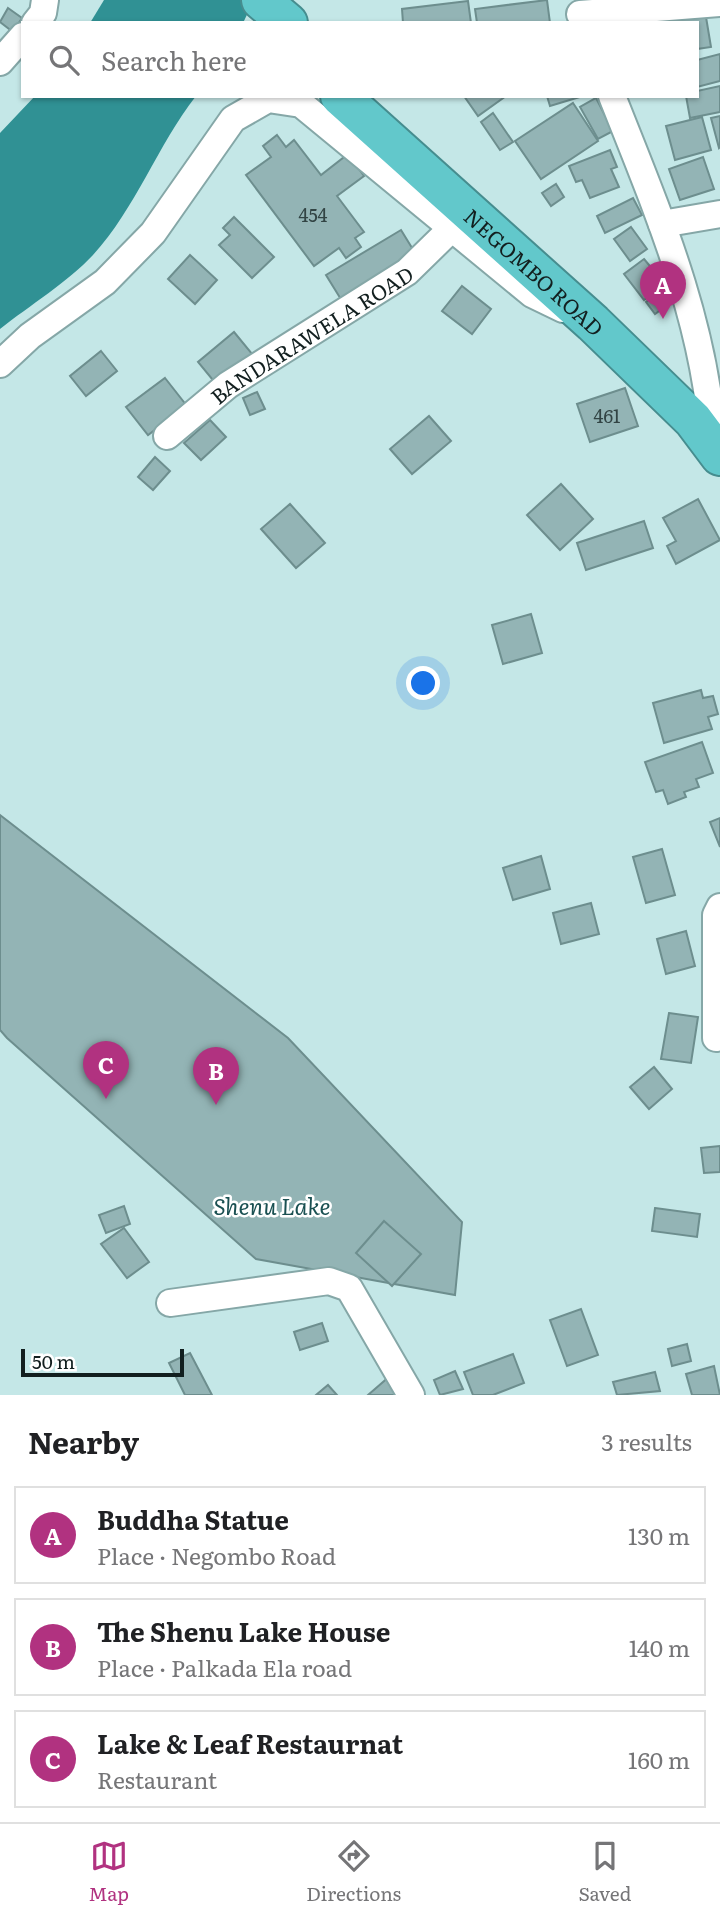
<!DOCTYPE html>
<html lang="en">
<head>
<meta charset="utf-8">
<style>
  body { margin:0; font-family:Literata,serif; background:#f6f6f6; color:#202124 }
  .scale { position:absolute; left:21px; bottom:18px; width:163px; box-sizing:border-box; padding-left:7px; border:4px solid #121f1f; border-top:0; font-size:19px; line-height:24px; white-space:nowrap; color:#121f1f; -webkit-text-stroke:5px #fff; paint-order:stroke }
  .you { position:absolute; left:424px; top:684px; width:24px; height:24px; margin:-18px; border:5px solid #fff; border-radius:50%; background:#1a73e8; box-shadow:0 0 0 10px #1a73e833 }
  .badge { display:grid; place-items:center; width:46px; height:46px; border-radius:50%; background:#b13280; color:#fff; font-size:23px; font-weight:700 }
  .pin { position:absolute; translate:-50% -58px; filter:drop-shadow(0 2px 4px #0008) }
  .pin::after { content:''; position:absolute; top:37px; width:24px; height:21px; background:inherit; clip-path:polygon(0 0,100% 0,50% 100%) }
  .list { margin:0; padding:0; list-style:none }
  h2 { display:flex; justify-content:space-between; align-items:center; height:91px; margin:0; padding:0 28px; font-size:30px }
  h2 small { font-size:23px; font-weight:400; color:#757577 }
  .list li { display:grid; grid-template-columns:46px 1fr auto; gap:21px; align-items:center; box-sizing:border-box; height:98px; margin:0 14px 14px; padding:0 14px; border:2px solid #e0e0e0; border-radius:0px }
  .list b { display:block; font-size:26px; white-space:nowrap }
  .list p { margin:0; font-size:23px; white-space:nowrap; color:#757577 }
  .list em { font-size:23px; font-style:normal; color:#757577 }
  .icon { flex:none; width:38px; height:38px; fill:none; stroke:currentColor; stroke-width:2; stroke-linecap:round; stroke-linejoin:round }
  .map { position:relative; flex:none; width:720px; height:1395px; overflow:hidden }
  .search { position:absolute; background:#fff; box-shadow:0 2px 5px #0004; left:21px; right:21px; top:21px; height:77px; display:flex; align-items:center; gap:18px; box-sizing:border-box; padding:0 24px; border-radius:0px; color:#757577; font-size:26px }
  .sheet { height:427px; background:#fff }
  nav { display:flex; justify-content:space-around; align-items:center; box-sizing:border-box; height:98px; border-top:2px solid #e0e0e0; background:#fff; font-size:19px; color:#757577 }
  nav a { display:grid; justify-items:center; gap:4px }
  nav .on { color:#b13280 }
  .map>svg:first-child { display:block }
  .water { fill:#309194 }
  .building { fill:#93b4b5; stroke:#6d8e8e; stroke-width:2 }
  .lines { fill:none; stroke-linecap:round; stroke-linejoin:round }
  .minor-casing { stroke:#85a7a7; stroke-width:30 }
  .highway-casing { stroke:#468d8f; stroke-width:42 }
  .minor { stroke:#fff; stroke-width:26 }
  .highway { stroke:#62c8cb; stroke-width:38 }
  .labels { text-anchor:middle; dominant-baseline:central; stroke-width:5; stroke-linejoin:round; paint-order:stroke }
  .number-label { font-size:18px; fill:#324444 }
  .street-label { font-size:21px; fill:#121f1f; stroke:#fff }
  .water-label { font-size:23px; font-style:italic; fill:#1a5052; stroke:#fff }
</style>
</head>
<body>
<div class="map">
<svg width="720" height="1395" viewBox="0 0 720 1395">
  <rect width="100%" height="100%" fill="#c4e7e7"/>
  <!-- water -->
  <g class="water">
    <polygon points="104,0 254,0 243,23 90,23"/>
    <path d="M35,96h161c-39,50 -60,112 -103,159 -24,26 -64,51 -93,74v-196z"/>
  </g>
  <!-- building -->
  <g class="building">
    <polygon points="547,0 550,23 477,23 475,9"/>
    <polygon points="468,1 471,23 403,23 402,9"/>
    <polygon points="8,8 22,18 13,32 0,22"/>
    <polygon points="705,11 711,47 697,49 697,23 663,23 662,17"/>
    <polygon points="720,54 720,81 697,87 697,60"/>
    <polygon points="720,86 720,112 690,118 686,96 697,96 697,91"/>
    <polygon points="464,96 506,96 478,116"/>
    <polygon points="547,96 583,96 550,106"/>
    <polygon points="596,98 613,131 598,139 580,107"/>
    <polygon points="573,103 598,141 541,179 515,141"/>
    <polygon points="493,113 513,142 500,150 481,122"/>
    <polygon points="720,116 720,147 719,148 711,118"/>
    <polygon points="702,117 711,150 675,160 666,126"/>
    <polygon points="277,135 286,147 294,140 321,175 348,154 364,176 337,196 364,232 355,238 361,247 346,258 339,248 314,266 246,175 271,157 263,146"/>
    <polygon points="610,150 617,167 611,169 619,187 590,198 582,180 576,182 569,166"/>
    <polygon points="703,157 714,189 680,200 669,169"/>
    <polygon points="556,184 564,197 551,206 542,193"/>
    <polygon points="633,198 642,215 605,233 597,216"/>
    <polygon points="234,217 274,257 252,278 219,245 230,235 223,228"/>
    <polygon points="631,227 647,249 630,261 614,239"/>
    <polygon points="401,230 417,256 342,301 326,275"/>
    <polygon points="190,255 217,280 195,304 168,279"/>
    <polygon points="644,259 665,284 644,300 624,274"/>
    <polygon points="462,286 491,309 472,334 442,311"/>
    <polygon points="666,287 675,299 655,314 646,302"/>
    <polygon points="234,332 253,355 217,385 198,362"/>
    <polygon points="101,351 117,371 86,396 70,376"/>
    <polygon points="165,378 187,406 148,435 126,407"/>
    <polygon points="625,388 638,426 590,442 577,404"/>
    <polygon points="257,392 265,409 250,415 243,398"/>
    <polygon points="429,416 451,441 412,474 390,449"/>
    <polygon points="210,420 226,437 201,460 184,443"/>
    <polygon points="155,457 170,471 153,490 138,477"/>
    <polygon points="561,484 593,519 560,550 527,515"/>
    <polygon points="698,499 720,540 676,564 667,546 676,541 663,518"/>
    <polygon points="290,504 325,543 296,568 261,529"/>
    <polygon points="644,521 653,548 586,570 577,543"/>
    <polygon points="531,614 542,653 503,664 492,625"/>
    <polygon points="701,690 703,698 713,696 718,714 708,717 712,729 664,743 653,703"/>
    <polygon points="702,742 713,773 696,779 699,787 684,792 686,797 668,804 663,790 656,792 645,762"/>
    <polygon points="0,815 288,1038 462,1222 455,1295 256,1259 7,1038 0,1030"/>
    <polygon points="720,818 720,847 710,822"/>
    <polygon points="662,849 675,895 646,903 633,857"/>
    <polygon points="541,856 550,889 513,900 503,868"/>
    <polygon points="591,903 599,934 561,944 553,913"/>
    <polygon points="686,931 695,966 666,974 657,939"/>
    <polygon points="669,1013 698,1017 691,1063 661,1059"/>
    <polygon points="654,1067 672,1089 649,1109 630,1087"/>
    <polygon points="720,1146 720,1172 704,1173 701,1148"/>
    <polygon points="124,1206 130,1224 106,1233 99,1215"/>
    <polygon points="655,1208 700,1214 697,1237 652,1231"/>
    <polygon points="384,1221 421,1254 392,1286 356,1253"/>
    <polygon points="124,1228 149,1262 127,1278 101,1244"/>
    <polygon points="581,1309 598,1355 567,1366 550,1320"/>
    <polygon points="322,1323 328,1341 300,1350 294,1332"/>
    <polygon points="687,1344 691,1361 672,1366 668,1349"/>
    <polygon points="190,1353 212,1395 185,1395 169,1363"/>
    <polygon points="513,1354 524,1383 493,1395 473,1395 464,1372"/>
    <polygon points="714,1366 720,1395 692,1395 686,1374"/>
    <polygon points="455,1371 463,1389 440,1395 434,1380"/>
    <polygon points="655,1372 660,1391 617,1395 613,1382"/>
    <polygon points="390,1376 406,1395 368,1395"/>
    <polygon points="328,1385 337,1395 316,1395"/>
  </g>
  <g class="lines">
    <defs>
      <g id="minor">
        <polyline points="580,14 720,3"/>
        <polyline points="35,23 43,13 45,0"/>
        <polyline points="0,62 23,36"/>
        <path d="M612,96c45,114 94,226 101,349"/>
        <polyline points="662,224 720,214"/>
        <polyline points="0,364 30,336 105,282 153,233 233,119 268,99 301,104 532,294 563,309"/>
        <path id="s1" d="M167,436l61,-51 179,-113 45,-44"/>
        <polyline points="716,1038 716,915 720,907"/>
        <polyline points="170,1303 329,1281 349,1288 411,1395"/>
      </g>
      <g id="highway">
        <polyline points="261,0 288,23"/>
        <path id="s2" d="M340,96l253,227 100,97 27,36"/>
      </g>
    </defs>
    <!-- minor casing -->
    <use href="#minor" class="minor-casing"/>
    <!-- highway casing -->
    <use href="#highway" class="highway-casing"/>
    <!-- minor -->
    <use href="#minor" class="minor"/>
    <!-- highway -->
    <use href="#highway" class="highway"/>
  </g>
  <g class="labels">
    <!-- number labels -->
    <g class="number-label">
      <text x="313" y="214">454</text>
      <text x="607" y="415">461</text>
    </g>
    <!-- street labels -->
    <g class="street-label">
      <text stroke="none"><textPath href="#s2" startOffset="262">NEGOMBO ROAD</textPath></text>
      <text stroke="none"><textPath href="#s1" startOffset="177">BANDARAWELA ROAD</textPath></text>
    </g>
    <!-- water labels -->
    <g class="water-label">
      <text x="272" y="1205">Shenu Lake</text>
    </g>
  </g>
</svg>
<div class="scale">50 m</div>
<div class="you"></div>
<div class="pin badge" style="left:663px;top:319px">A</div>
<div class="pin badge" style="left:216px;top:1105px">B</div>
<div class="pin badge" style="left:106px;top:1099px">C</div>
<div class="search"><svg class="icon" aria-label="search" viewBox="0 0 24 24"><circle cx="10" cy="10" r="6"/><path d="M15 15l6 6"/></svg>Search here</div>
</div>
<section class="sheet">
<h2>Nearby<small>3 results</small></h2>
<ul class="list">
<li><span class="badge">A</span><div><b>Buddha Statue</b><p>Place · Negombo Road</p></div><em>130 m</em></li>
<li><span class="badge">B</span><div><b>The Shenu Lake House</b><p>Place · Palkada Ela road</p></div><em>140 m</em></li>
<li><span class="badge">C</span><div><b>Lake &amp; Leaf Restaurnat</b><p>Restaurant</p></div><em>160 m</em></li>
</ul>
</section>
<nav>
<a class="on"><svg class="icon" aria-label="map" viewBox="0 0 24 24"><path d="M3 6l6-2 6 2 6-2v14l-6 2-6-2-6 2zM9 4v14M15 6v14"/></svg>Map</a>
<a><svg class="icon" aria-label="directions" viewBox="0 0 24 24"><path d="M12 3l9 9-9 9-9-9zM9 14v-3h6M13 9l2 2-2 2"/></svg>Directions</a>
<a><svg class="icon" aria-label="saved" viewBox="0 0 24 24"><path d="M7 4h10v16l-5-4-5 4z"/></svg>Saved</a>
</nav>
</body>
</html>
